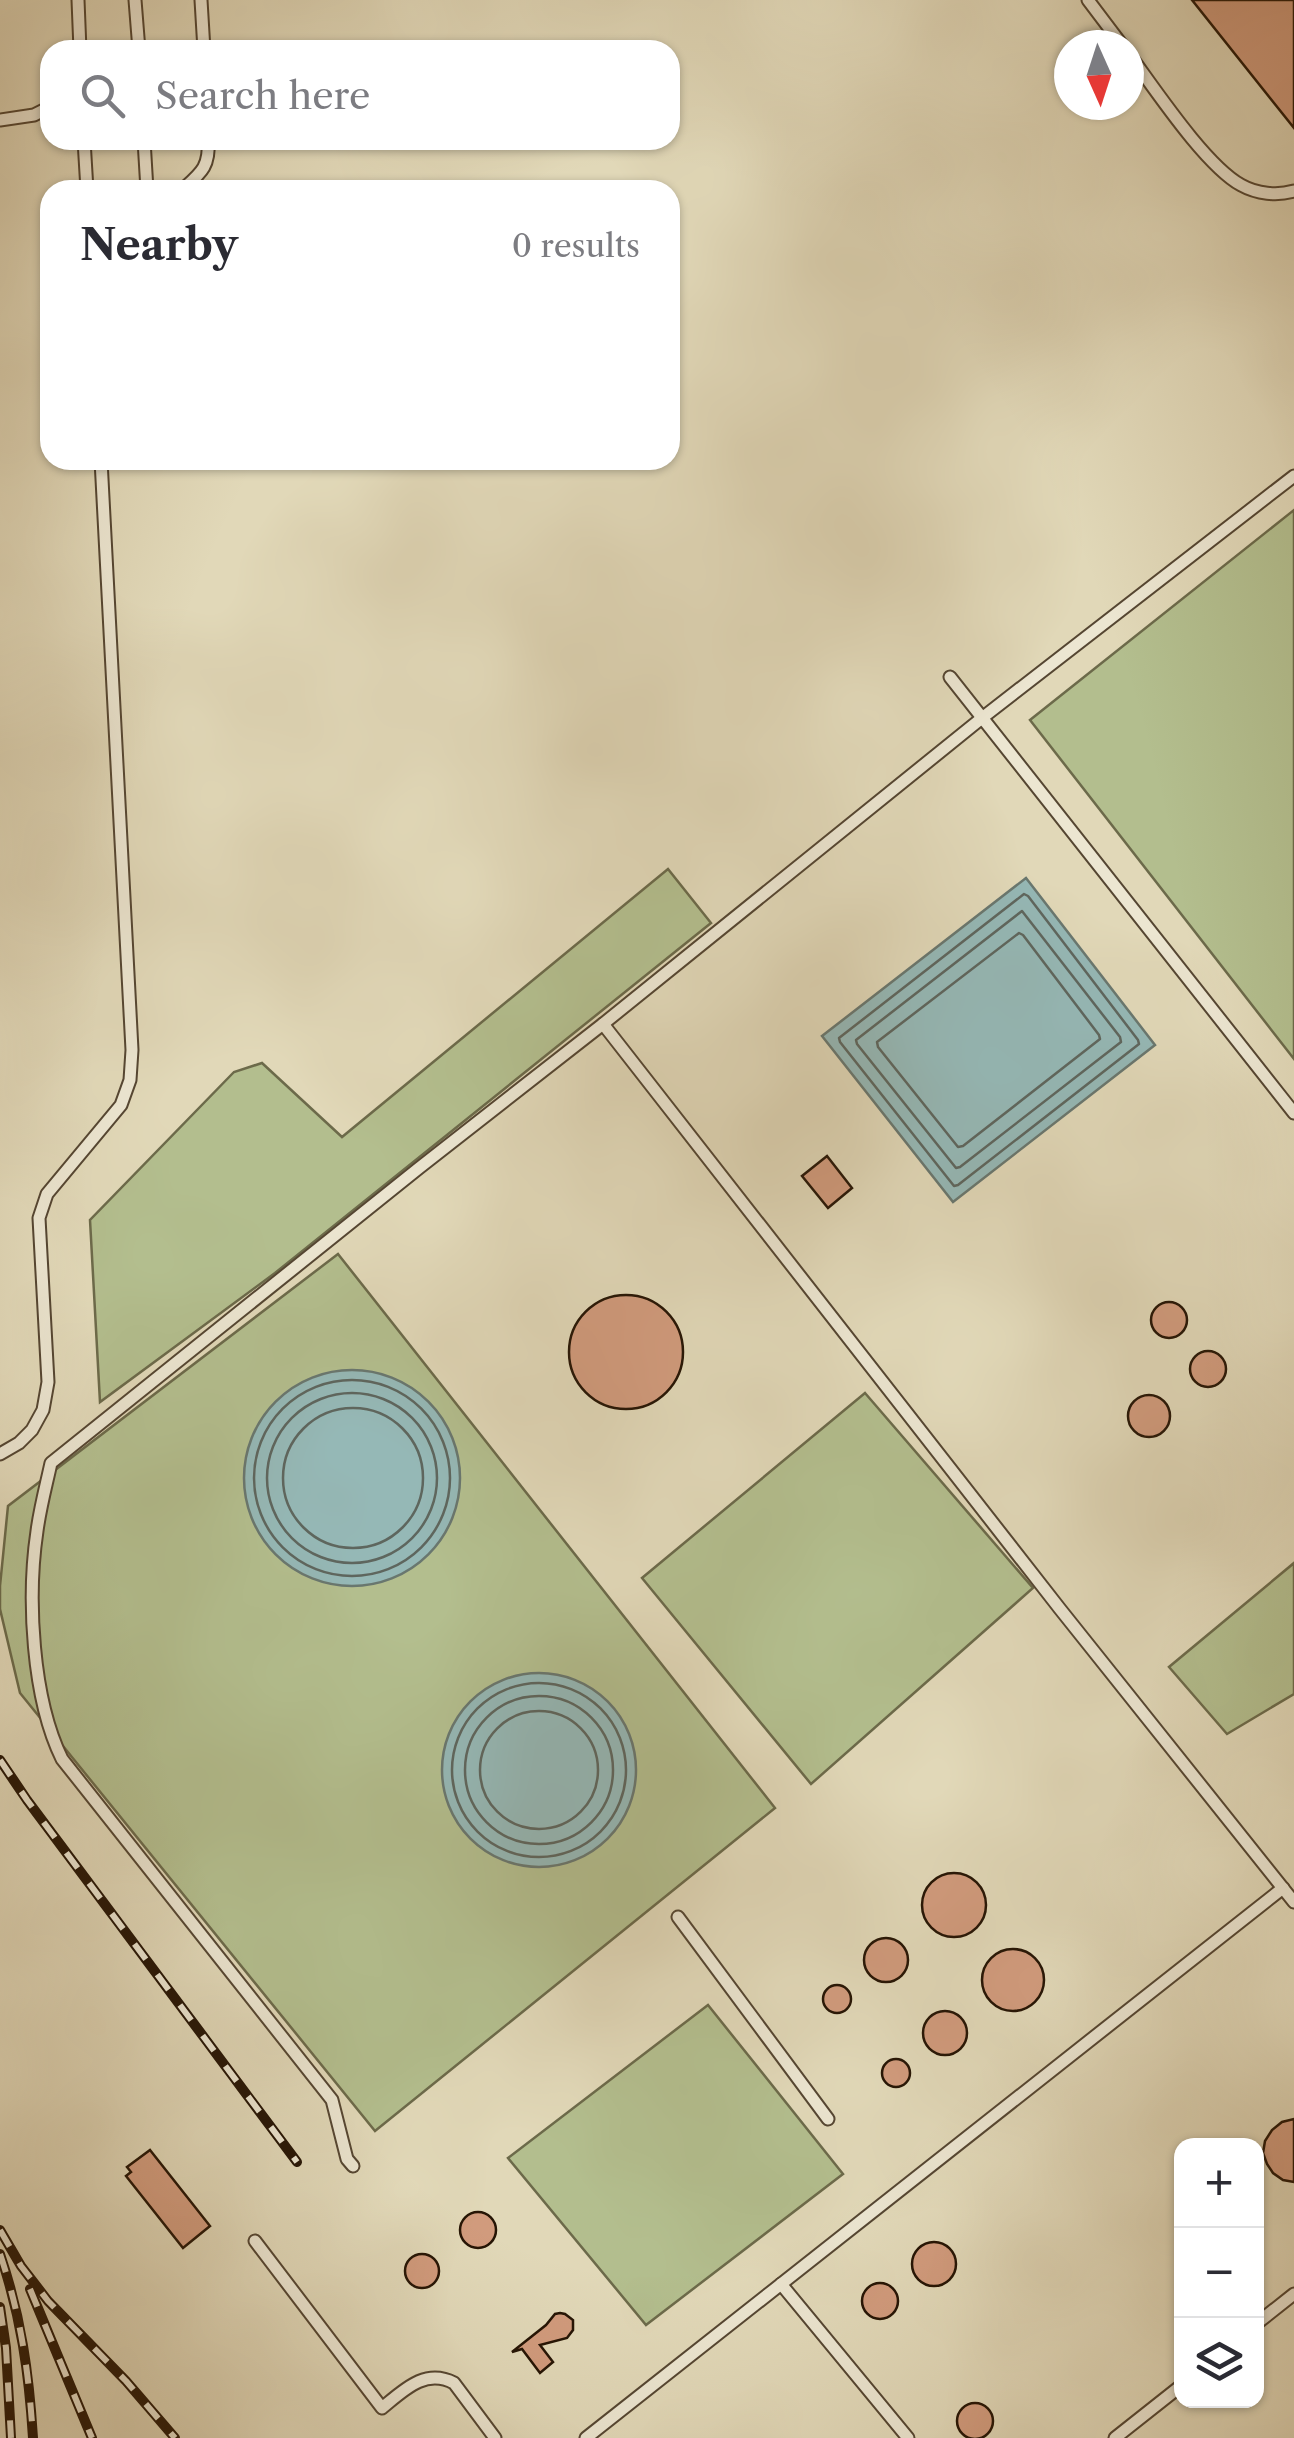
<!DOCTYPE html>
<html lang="en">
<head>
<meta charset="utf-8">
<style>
  body { margin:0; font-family:"Libre Caslon Text",serif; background:#f7f7f7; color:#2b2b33 }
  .controls { position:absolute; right:30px; bottom:30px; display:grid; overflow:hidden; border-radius:20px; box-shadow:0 2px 8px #0004 }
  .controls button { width:90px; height:90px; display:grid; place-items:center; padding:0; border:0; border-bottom:2px solid #e1e1e2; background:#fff; color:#2b2b33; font:50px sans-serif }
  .compass { position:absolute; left:1054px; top:30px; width:90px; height:90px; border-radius:50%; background:#fff; box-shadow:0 2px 8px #0004; rotate:177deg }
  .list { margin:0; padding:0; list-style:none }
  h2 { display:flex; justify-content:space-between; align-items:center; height:130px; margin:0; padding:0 40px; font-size:42px }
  h2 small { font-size:32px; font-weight:400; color:#7c7c81 }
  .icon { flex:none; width:55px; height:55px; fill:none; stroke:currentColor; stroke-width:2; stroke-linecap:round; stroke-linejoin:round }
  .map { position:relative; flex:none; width:1294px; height:2438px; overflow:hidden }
  .search { position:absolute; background:#fff; box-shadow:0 2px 8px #0004; left:40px; top:40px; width:640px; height:110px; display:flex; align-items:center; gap:25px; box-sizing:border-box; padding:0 35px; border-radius:30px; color:#7c7c81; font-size:38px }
  .panel { position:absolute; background:#fff; box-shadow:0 2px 8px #0004; left:40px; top:180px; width:640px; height:290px; border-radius:30px }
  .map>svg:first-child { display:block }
  .green { fill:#b3be8e; stroke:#6c6a4a; stroke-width:2.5 }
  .water { fill:#95b8b6; stroke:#69776f; stroke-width:2.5 }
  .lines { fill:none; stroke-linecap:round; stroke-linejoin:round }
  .shore { stroke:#5e665e; stroke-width:2.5 }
  .building { fill:#d19b7d; stroke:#261505; stroke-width:2.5 }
  .service-casing { stroke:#554632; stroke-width:15 }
  .service { stroke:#ece6d1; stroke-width:11 }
  .rail-casing { stroke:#261505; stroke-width:10 }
  .rail { stroke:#ece6d1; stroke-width:6; stroke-dasharray:19; stroke-linecap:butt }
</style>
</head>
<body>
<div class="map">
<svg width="1294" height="2438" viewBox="0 0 1294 2438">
  <rect width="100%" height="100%" fill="#e1d8b8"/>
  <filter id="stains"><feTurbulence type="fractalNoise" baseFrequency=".002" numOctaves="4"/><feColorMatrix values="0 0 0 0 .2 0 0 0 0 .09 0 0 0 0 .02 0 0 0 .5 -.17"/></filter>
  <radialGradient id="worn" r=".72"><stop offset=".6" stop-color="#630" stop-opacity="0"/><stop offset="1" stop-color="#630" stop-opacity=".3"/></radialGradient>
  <!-- green -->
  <g class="green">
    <polygon points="1294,510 1294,1059 1030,720"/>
    <polygon points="668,869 711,923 275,1273 100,1402 90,1220 234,1072 262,1063 342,1137"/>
    <polygon points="338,1254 775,1808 375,2131 20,1693 0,1609 0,1586 8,1506"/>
    <polygon points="865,1393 1033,1588 811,1784 642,1578"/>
    <polygon points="1294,1563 1294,1694 1227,1734 1169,1667"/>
    <polygon points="708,2005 843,2174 646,2325 508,2158"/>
  </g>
  <!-- water -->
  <g class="water">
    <polygon points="1026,878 1155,1045 953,1202 822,1036"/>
    <circle cx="352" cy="1478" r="108"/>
    <circle cx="539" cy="1770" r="97"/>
  </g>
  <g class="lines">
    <!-- shore -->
    <g class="shore">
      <polygon points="1024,894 1028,896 1138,1040 1139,1044 958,1185 954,1186 840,1042 839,1038"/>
      <polygon points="1022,911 1120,1037 1121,1042 960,1167 956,1168 857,1044 856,1040"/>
      <polygon points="1019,933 1023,935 1099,1035 1100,1039 963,1146 958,1147 878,1047 877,1042"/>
      <circle cx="352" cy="1478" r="98"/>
      <circle cx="352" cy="1478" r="85"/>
      <circle cx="353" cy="1478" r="70"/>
      <circle cx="539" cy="1770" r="87"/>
      <circle cx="539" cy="1770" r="74"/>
      <circle cx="539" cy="1770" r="59"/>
    </g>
  </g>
  <!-- building -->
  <g class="building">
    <polygon points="1192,0 1294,0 1294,128"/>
    <polygon points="827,1156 852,1188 828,1208 802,1176"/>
    <circle cx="626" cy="1352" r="57"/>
    <circle cx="1169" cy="1320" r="18"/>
    <circle cx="1208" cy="1369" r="18"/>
    <circle cx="1149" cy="1416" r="21"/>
    <circle cx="954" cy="1905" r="32"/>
    <circle cx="886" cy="1960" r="22"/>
    <circle cx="1013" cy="1980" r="31"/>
    <circle cx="837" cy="1999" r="14"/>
    <circle cx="945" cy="2033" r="22"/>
    <circle cx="896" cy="2073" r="14"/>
    <polygon points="1294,2119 1294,2182 1283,2180 1273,2173 1267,2164 1263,2153 1265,2141 1272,2130 1282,2122"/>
    <polygon points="150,2150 210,2226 183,2248 126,2176 131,2172 127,2167"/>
    <circle cx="478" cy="2230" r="18"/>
    <circle cx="934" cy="2264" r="22"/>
    <circle cx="422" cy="2271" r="17"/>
    <circle cx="880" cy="2301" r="18"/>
    <polygon points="560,2313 565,2314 573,2320 573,2330 567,2338 540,2345 553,2362 540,2373 522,2349 512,2352 546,2325 555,2314"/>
    <circle cx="975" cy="2421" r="18"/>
  </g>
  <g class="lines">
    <defs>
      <g id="service">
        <polyline points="78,0 80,50"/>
        <polyline points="135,0 139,50"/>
        <polyline points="201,0 204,50"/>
        <polyline points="1088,0 1122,45"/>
        <path d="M1129,54c26,35 76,111 112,131 16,9 36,11 53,6"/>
        <polyline points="0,120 34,115 50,107"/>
        <polyline points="84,140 87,190"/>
        <polyline points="144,140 147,190"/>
        <path d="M182,190c19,-17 28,-23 26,-50"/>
        <polyline points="950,677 1294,1113"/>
        <polyline points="603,1024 1060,1609 1294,1902"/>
        <polyline points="0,1454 19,1443 32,1430 43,1410 48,1382 39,1218 47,1194 121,1105 130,1080 132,1050 101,460"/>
        <polyline points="678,1917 828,2119"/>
        <path d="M353,2166l-6,-7 -15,-59 -270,-341c-30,-61 -35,-161 -25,-228 3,-23 9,-45 14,-68l368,-295 184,-144 379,-306 312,-242"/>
        <path d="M255,2241l127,167c22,-18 43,-40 72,-25l41,55"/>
        <polyline points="781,2284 908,2438"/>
        <polyline points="1256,2324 1294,2294"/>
        <polyline points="586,2438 1283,1888"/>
        <polyline points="1115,2438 1182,2385"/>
      </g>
    </defs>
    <!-- service casing -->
    <use href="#service" class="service-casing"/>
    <!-- service -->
    <use href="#service" class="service"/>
    <defs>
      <g id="rail">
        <polyline points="0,1760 27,1800 297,2162"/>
        <polyline points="0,2230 21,2266 48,2301 126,2381 175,2438"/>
        <path d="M0,2254c21,62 29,119 33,184"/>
        <polyline points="30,2289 92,2438"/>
        <polyline points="0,2307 6,2348 11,2438"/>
      </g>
    </defs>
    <!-- rail casing -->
    <use href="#rail" class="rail-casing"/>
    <!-- rail -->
    <use href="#rail" class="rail"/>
  </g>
  <rect width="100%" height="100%" filter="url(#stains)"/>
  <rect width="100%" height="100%" fill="url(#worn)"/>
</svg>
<div class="controls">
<button>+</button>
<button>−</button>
<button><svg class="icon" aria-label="layers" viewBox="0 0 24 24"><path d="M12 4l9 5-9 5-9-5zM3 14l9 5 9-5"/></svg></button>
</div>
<svg class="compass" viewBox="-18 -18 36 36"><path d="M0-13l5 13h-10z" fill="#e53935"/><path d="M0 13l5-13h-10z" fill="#7c7c81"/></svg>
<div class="search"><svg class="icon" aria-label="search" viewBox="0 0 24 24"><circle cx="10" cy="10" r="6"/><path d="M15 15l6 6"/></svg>Search here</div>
<section class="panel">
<h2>Nearby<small>0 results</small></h2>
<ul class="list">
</ul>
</section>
</div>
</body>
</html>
